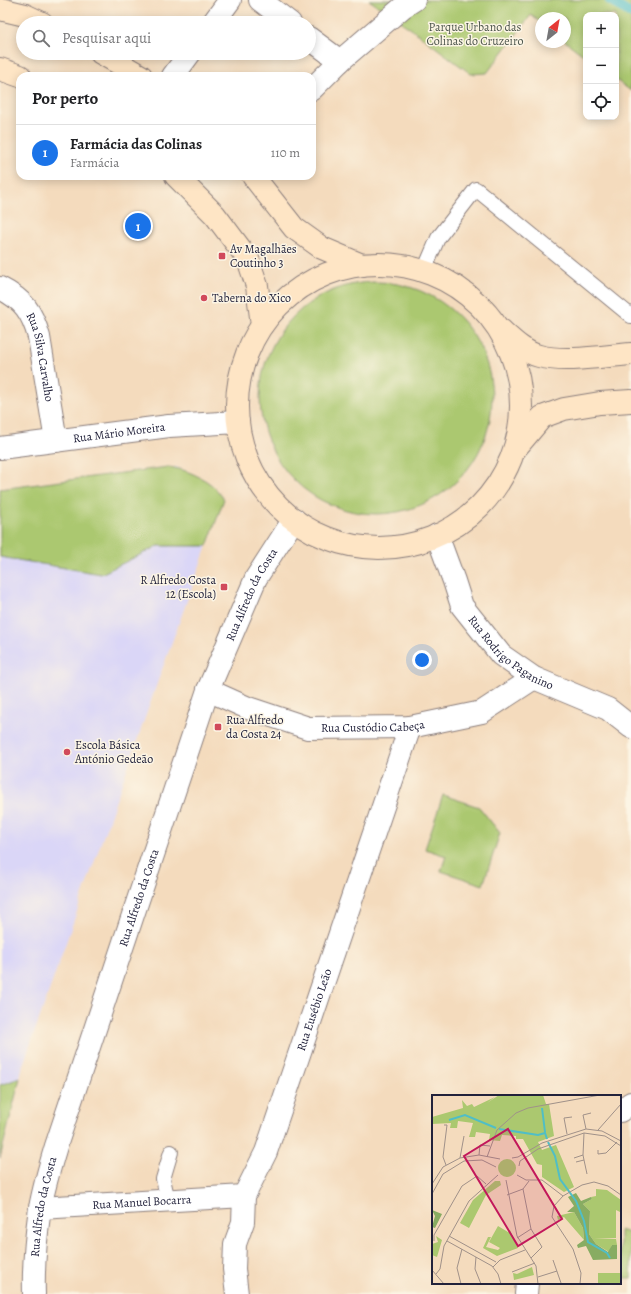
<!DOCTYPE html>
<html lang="pt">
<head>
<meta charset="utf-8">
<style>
  body { margin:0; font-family:Alegreya,serif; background:#f2f2f2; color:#202124 }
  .controls { position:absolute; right:12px; top:12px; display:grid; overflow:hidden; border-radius:8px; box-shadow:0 2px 10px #0003 }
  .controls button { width:36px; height:36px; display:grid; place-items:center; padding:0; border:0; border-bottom:1px solid #e0e0e0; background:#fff; color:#202124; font:20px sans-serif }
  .compass { position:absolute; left:535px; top:12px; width:36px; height:36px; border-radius:50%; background:#fff; box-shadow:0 2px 10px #0003; rotate:31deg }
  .you { position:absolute; left:422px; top:660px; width:14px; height:14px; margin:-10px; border:3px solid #fff; border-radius:50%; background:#1a73e8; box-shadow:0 0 0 6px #1a73e833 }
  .badge { display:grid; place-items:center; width:26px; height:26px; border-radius:50%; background:#1a73e8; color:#fff; font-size:13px; font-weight:700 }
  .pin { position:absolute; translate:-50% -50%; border:2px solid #fff; box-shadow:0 1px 4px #0006 }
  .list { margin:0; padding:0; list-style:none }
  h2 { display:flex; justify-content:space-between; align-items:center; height:52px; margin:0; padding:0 16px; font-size:17px }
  h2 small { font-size:13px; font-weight:400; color:#757577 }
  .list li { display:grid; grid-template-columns:26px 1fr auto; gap:12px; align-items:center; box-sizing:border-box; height:56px; padding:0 16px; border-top:1px solid #e0e0e0 }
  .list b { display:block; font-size:15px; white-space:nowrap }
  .list p { margin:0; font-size:13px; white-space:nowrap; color:#757577 }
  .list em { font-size:13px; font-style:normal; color:#757577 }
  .icon { flex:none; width:22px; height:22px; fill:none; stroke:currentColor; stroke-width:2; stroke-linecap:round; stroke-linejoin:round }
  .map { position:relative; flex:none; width:631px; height:1294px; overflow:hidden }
  .search { position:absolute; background:#fff; box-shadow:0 2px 10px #0003; left:16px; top:16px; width:300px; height:44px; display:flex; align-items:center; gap:10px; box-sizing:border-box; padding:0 14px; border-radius:22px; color:#757577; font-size:15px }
  .panel { position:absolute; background:#fff; box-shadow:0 2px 10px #0003; left:16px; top:72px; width:300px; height:108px; border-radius:12px }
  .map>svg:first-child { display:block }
  .built { fill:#dad6f7 }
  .green { fill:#abc86f; stroke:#667555 }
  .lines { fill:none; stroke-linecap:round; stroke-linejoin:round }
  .stream { stroke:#50bec6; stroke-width:9 }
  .service-casing { stroke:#8b7e7c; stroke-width:16 }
  .minor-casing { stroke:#8b7e7c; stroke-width:24 }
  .secondary-casing { stroke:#8b7e7c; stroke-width:24 }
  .service { stroke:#fff; stroke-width:14 }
  .minor { stroke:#fff; stroke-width:22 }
  .secondary { stroke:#fee5c5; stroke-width:22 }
  .poi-dot { fill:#d1495b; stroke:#fcf5e5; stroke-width:1.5 }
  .labels { text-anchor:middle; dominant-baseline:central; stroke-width:3; stroke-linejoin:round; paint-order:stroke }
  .park-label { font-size:12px; fill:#4b544b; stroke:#fcf5e5 }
  .poi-label { font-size:12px; fill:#22223b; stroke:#fcf5e5; text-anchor:start }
  .street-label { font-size:12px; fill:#22223b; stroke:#fcf5e5 }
  .inset-river { fill:none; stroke:#50bec6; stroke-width:2 }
  .inset-road { fill:none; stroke:#a09189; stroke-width:1 }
  .view { fill:#c2185b; fill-opacity:0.15; stroke:#c2185b; stroke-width:2 }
  .inset-edge { fill:none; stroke:#22223b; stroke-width:2 }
</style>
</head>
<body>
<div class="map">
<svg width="631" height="1294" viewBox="0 0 631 1294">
  <rect width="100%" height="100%" fill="#fcf5e5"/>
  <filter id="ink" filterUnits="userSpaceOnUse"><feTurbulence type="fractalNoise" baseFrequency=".025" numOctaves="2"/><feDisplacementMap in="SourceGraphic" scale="8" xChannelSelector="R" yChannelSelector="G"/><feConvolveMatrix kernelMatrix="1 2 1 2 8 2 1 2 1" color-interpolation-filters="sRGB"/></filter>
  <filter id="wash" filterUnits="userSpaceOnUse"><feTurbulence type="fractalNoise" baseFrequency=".012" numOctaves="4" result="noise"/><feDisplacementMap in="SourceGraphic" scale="16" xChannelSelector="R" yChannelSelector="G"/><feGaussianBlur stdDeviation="0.9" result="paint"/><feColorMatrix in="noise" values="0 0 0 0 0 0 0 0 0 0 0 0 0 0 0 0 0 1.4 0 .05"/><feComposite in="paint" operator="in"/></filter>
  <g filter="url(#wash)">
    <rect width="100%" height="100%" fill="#f4dbbd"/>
    <!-- built -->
    <polygon class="built" points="168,467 176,467 186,471 210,484 216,489 224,499 160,675 23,1065 0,1158 0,489"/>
    <!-- green -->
    <g class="green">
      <polygon points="369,0 631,0 631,91 616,80 616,15 586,15 586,57 565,41 565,18 541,18 541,23 531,15 487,73 471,74 414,31"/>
      <circle cx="376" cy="398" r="116"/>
      <path d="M168,467c15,1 38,11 48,22 3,3 5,7 8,10l-17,47h-49l-57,28 -101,-17v-68z"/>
      <polygon points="443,795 479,807 500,833 483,885 441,871 446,856 425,849"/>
      <polygon points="20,1078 0,1158 0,1085"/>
      <polygon points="620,1230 631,1234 631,1278 620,1278"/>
    </g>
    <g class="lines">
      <!-- stream -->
      <polyline class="stream" points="609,0 631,14"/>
    </g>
  </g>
  <g filter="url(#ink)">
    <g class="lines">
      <defs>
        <g id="service">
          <polyline points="423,273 438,238 476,189 631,316"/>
          <polyline points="168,1200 163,1179 171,1152"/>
        </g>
        <g id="minor">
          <polyline points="260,0 290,23"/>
          <polyline points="213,23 230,0"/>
          <polyline points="309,38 340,61"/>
          <polyline points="173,76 190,53"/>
          <polyline points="312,89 340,61 403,7 414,0"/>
          <path id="s1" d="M0,288c24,12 32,24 39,49l17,104"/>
          <path id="s2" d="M0,448l169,-22 69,-4"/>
          <path id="s3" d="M437,535l17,46 8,25 39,49 33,23 74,31 23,18"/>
          <path id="s4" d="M208,690l40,18 60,20 102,-1 72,-15 52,-34"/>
          <polyline points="620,1111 631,1103"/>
          <path id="s5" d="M40,1208l204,-12"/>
          <path id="s6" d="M34,1294c-1,-28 2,-58 6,-86 4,-21 10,-42 16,-62l152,-456 48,-112 38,-59"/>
          <path id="s7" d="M237,1294l-3,-25 1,-25 8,-22 1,-26 22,-44 144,-425"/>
          <polyline points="526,1294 527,1283"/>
        </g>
        <g id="secondary">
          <polyline points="0,9 25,15 42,23"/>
          <polyline points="101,53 141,76"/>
          <polyline points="0,69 20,76"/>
          <polyline points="176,176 215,215 248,259 257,286 262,325"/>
          <polyline points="253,176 294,228 322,248 362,265"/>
          <circle cx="379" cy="406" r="142"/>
          <path d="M501,330c11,10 23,22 38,26 26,7 65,0 92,-2"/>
          <polyline points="516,448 542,417 564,409 600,403 631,401"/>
        </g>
      </defs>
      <!-- service casing -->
      <use href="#service" class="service-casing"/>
      <!-- minor casing -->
      <use href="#minor" class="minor-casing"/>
      <!-- secondary casing -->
      <use href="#secondary" class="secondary-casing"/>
      <!-- service -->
      <use href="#service" class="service"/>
      <!-- minor -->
      <use href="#minor" class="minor"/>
      <!-- secondary -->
      <use href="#secondary" class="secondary"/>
    </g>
  </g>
  <!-- markers -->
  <g class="poi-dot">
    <rect x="218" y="252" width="8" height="8" rx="2"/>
    <circle cx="204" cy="298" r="4"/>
    <rect x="220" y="583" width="8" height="8" rx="2"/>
    <rect x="214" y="723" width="8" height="8" rx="2"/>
    <circle cx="67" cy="752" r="4"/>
  </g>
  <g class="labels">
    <!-- park labels -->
    <g class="park-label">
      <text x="475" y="27">Parque Urbano das<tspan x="475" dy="14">Colinas do Cruzeiro</tspan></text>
    </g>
    <!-- poi labels -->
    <g class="poi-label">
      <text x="230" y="249">Av Magalhães<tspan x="230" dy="14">Coutinho 3</tspan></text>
      <text x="212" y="298">Taberna do Xico</text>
      <text x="216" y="580" text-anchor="end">R Alfredo Costa<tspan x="216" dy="14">12 (Escola)</tspan></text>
      <text x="226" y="720">Rua Alfredo<tspan x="226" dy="14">da Costa 24</tspan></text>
      <text x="75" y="745">Escola Básica<tspan x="75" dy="14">António Gedeão</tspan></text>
    </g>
    <!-- street labels -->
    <g class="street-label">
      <text stroke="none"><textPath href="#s1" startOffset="85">Rua Silva Carvalho</textPath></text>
      <text stroke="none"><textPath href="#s2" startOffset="120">Rua Mário Moreira</textPath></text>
      <text stroke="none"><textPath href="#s6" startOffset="736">Rua Alfredo da Costa</textPath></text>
      <text stroke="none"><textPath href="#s3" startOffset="144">Rua Rodrigo Paganino</textPath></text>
      <text stroke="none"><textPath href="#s4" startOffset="172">Rua Custódio Cabeça</textPath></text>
      <text stroke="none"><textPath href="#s6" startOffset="412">Rua Alfredo da Costa</textPath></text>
      <text stroke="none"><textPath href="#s7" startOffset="299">Rua Eusébio Leão</textPath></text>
      <text stroke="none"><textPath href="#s5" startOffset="102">Rua Manuel Bocarra</textPath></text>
      <text stroke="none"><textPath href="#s6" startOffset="88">Rua Alfredo da Costa</textPath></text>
    </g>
  </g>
  <!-- overview -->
  <g transform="translate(432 1095)">
    <rect width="189" height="189" fill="#f4dbbd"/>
    <path d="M67,0h44l3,9h3l5,32 -16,6 4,8 14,-5 18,42 -10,5 -22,-15v-12l-5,-1 -14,-25h-7v-3l-14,-1 -2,6 -11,-1 1,-6 -14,-2 -1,5h-6l4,-14 -15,-2 -1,7h-7l1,-5 -19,1v-7l31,-9 -1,-8 5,6 5,-2 2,3 21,-10 -8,6zM66 73a9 9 0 1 1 18 0a9 9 0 1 1-18 0ZM63,86h5l1,4 -15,10 -17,33 -9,-5 13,-23zM164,94l11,1 14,10v58l-1,-46 -4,-2v28l-22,1 -1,-39 1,39h22l1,6h-5l-3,7 -13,-8 -7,-10 1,-23 -7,-7 9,-5 -1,-2 5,-1zM142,117l9,16 1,12 -20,-23 -6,3 -1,-4zM66,131l10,6 2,-2 8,18 -21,8 -14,-8 5,-11h3l-5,10 12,3 2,-2 -11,-6zM4,141l6,4 -5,17 -5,-2v-11l6,-2zM100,172l2,8 -20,5 -1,-7 4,1zM166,178h23v11h-23z" fill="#abc86f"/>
    <path d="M144,98l5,8 10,-4 1,2 -9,5 7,7 -1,23 7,10 12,8 4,-7h5v14l-24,1 -7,-14 -8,2 -1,-3 7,-5 -1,-12 -9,-16h-7l7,-6 -6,-9zM0,115l10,4 -7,14 -3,-1 3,-11z" fill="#88ac62"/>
    <path class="inset-river" d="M110,13l3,24M17,25l16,-5 31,13M67,34l39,6 7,-2 2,6M116,47l7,14 5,23 16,22 8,20 4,21 19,11 3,5"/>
    <path class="inset-road" d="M12,30h3l-4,32 3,8M154,34l-3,-14 8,-2M166,35l23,-26M135,39l-3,-16 8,-1M166,55v4l8,-1 11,-11M47,60l1,-10 10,1M151,60l1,-22M55,62l10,-27 19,-17 12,-5 72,-13M28,63l4,-22M80,63l6,-1 24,-14 44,-14 16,2 19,10M142,63l9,-3 1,5 -8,2M152,65l3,14M87,71l1,-5 18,-12 46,-16 21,3 16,10M85,80l9,5h16l21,16 19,-11 12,-3 14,4 13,9M74,85l11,56 19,30 2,18M0,89l11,-17 17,-9 19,-3 21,4M91,94l8,40 11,18 -11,11M0,99l11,-20 21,-13 18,-1 14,7M75,100l16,-6 6,-8M131,101l-9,10 -2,11 21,32 8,24 -1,11M17,141l47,26M85,143l14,-9M2,146v-6l28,-49 15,-10 9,8M15,146l45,25 6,8 3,10M44,162l-1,12 6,15M121,165l8,23M61,172l7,-7 25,-10M0,175l12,14M80,177l23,-9M4,179l4,-5 4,-23 25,-45 29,-26M106,182l19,-6M29,189l-4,-16 5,-19"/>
    <path class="view" d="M76,34l54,90 -44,27 -54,-90z"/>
    <rect width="189" height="189" class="inset-edge"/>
  </g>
</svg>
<div class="controls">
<button>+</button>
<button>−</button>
<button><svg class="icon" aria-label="locate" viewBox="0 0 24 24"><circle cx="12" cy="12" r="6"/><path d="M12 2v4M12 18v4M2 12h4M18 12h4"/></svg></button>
</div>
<svg class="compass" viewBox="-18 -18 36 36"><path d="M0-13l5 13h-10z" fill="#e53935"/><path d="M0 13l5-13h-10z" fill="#757577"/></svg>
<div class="you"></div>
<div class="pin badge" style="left:138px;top:226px">1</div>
<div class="search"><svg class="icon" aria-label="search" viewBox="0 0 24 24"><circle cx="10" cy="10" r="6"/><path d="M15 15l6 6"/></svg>Pesquisar aqui</div>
<section class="panel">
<h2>Por perto<small></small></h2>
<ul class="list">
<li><span class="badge">1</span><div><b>Farmácia das Colinas</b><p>Farmácia</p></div><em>110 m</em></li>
</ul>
</section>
</div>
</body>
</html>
